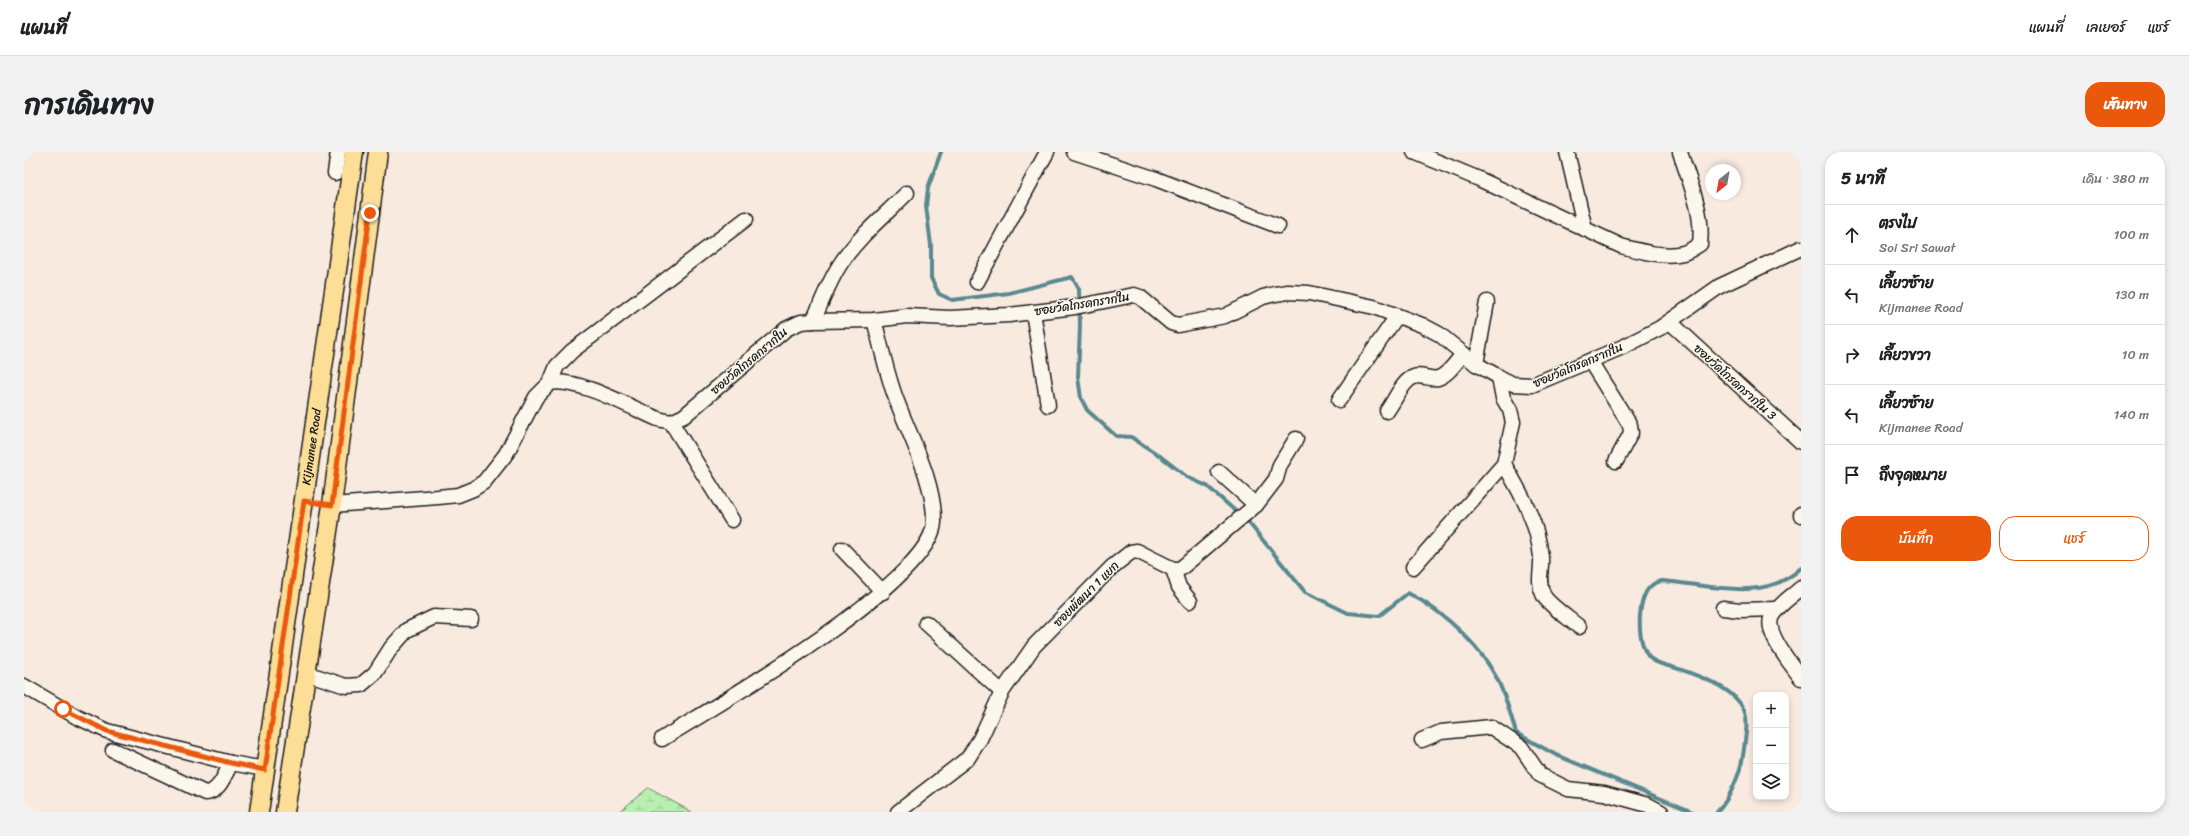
<!DOCTYPE html>
<html lang="th">
<head>
<meta charset="utf-8">
<style>
  body { margin:0; font-family:Sriracha,"Playpen Sans Thai",sans-serif; background:#f2f2f2; color:#202124 }
  .controls { position:absolute; right:12px; bottom:12px; display:grid; overflow:hidden; border-radius:8px; box-shadow:0 2px 6px #0003 }
  .controls button { width:36px; height:36px; display:grid; place-items:center; padding:0; border:0; border-bottom:1px solid #e0e0e0; background:#fff; color:#202124; font:20px sans-serif }
  .compass { position:absolute; left:1681px; top:12px; width:36px; height:36px; border-radius:50%; background:#fff; box-shadow:0 2px 6px #0003; rotate:211deg }
  .stop { position:absolute; width:12px; height:12px; margin:-9px; border:3px solid #ea580c; border-radius:50%; background:#fff }
  .stop.end { background:#ea580c; border-color:#fff; box-shadow:0 1px 4px #0008 }
  .list { margin:0; padding:0; list-style:none }
  h2 { display:flex; justify-content:space-between; align-items:center; height:52px; margin:0; padding:0 16px; font-size:17px }
  h2 small { font-size:13px; font-weight:400; color:#757577 }
  .list li { display:grid; grid-template-columns:26px 1fr auto; gap:12px; align-items:center; box-sizing:border-box; height:60px; padding:0 16px; border-top:1px solid #e0e0e0 }
  .list b { display:block; font-size:15px; white-space:nowrap }
  .list p { margin:0; font-size:13px; white-space:nowrap; color:#757577 }
  .list em { font-size:13px; font-style:normal; color:#757577 }
  .actions { display:flex; gap:8px; padding:12px 16px }
  .actions a { flex:1; padding:9px 0; border:1px solid #ea580c; border-radius:16px; text-align:center; font-size:14px; color:#ea580c }
  .actions .main { background:#ea580c; color:#fff }
  .icon { flex:none; width:22px; height:22px; fill:none; stroke:currentColor; stroke-width:2; stroke-linecap:round; stroke-linejoin:round }
  .map { position:relative; flex:none; width:1777px; height:660px; overflow:hidden; border-radius:16px }
  header { display:flex; align-items:center; gap:24px; box-sizing:border-box; height:56px; padding:0 20px; background:#fff; border-bottom:1px solid #e0e0e0 }
  header strong { font-size:19px }
  nav { display:flex; gap:22px; margin-inline-start:auto; font-size:14px }
  .intro { display:flex; align-items:center; justify-content:space-between; box-sizing:border-box; height:96px; padding:0 24px }
  h1 { margin:0; font-size:28px }
  .button { padding:10px 18px; border-radius:16px; background:#ea580c; color:#fff; font-size:14px; font-weight:700 }
  main { display:flex; gap:24px; padding:0 24px }
  aside { flex:1; background:#fff; border-radius:16px; box-shadow:0 2px 6px #0003 }
  .map>svg:first-child { display:block }
  .wetland { fill:url(#wetland-marsh); stroke:#6a8666 }
  .lines { fill:none; stroke-linecap:round; stroke-linejoin:round }
  .stream { stroke:#59898f; stroke-width:4 }
  .minor-casing { stroke:#1c1c1c; stroke-width:17 }
  .major-casing { stroke:#1c1c1c; stroke-width:21 }
  .minor { stroke:#fbf7ec; stroke-width:14 }
  .major { stroke:#fdde96; stroke-width:18 }
  .route { stroke:#ea580c; stroke-width:5 }
  .labels { text-anchor:middle; dominant-baseline:central; stroke-width:3; stroke-linejoin:round; paint-order:stroke }
  .street-label { font-size:12px; fill:#1c1c1c; stroke:#fbf7ec }
</style>
</head>
<body>
<header>
<strong>แผนที่</strong>
<nav><a>แผนที่</a><a>เลเยอร์</a><a>แชร์</a></nav>
</header>
<div class="intro"><h1>การเดินทาง</h1><a class="button">เส้นทาง</a></div>
<main>
<div class="map">
<svg width="1777" height="660" viewBox="0 0 1777 660">
  <defs>
    <pattern id="wetland-marsh" width="20" height="14" patternUnits="userSpaceOnUse"><rect width="20" height="14" fill="#b9efb1"/><path d="M1 5h8M5 5V1M11 12h8M15 12V8" fill="none" stroke="#9ecc98"/></pattern>
  </defs>
  <rect width="100%" height="100%" fill="#f9eae0"/>
  <filter id="ink" filterUnits="userSpaceOnUse"><feTurbulence type="fractalNoise" baseFrequency=".025" numOctaves="2"/><feDisplacementMap in="SourceGraphic" scale="8" xChannelSelector="R" yChannelSelector="G"/><feConvolveMatrix kernelMatrix="1 2 1 2 8 2 1 2 1" color-interpolation-filters="sRGB"/></filter>
  <g filter="url(#ink)">
    <!-- wetland -->
    <polygon class="wetland" points="624,636 668,660 595,660"/>
    <g class="lines">
      <!-- stream -->
      <g class="stream">
        <path d="M917,0l-13,36 -2,18 5,39v33l8,16 13,6 57,-7 63,-16 7,12 1,37 -2,51 3,21 6,12 29,26 15,1 29,19 27,21 20,9 42,37 56,69 43,21 31,3 29,-23c37,19 79,58 94,97 6,14 10,29 14,43l40,22 137,57"/>
        <path d="M1693,660c14,-14 25,-43 27,-63 1,-11 5,-28 0,-39 -10,-22 -41,-32 -62,-40 -11,-4 -21,-4 -31,-11 -15,-12 -15,-61 0,-73 2,-3 7,-4 11,-5 46,3 101,23 139,-13"/>
      </g>
      <defs>
        <g id="minor">
          <polyline points="1050,0 1132,27 1254,74"/>
          <path d="M1390,0l65,27 142,67c19,5 43,12 62,7 6,-1 12,-6 17,-9 4,-31 -11,-63 -20,-92"/>
          <polyline points="1543,0 1561,77"/>
          <polyline points="311,21 314,0"/>
          <polyline points="953,130 1023,0"/>
          <polyline points="1009,160 1024,253"/>
          <path d="M789,169c9,-19 16,-40 28,-58 17,-26 44,-48 66,-70"/>
          <polyline points="1646,170 1777,290"/>
          <polyline points="1566,209 1606,273 1607,281 1592,309"/>
          <polyline points="1452,212 1463,150"/>
          <path d="M526,231c26,-6 82,25 108,36l13,3 13,-6 102,-87 15,-7 12,-1 61,-1 33,-4 43,2 59,-3 66,-8 59,-12 6,2 31,26 7,2 47,-9 38,-19 12,-3 13,-2 21,1 65,14 48,18 17,9 37,30 23,13 14,7 19,1 93,-39 35,-18 60,-42 81,-38"/>
          <polyline points="1315,248 1373,164"/>
          <path d="M1363,259c7,-9 16,-31 27,-34 7,-3 17,3 24,1 10,-3 19,-17 25,-24"/>
          <polyline points="647,270 708,368"/>
          <path d="M1480,312c17,29 34,59 37,93 1,13 -4,24 2,37 3,9 28,26 36,33"/>
          <polyline points="1195,320 1232,353"/>
          <polyline points="308,353 414,345 434,343 449,337 460,330 482,302 512,245 526,231 533,214 548,199 722,67"/>
          <polyline points="1777,363 1777,362"/>
          <polyline points="818,397 859,440"/>
          <polyline points="1389,415 1480,312 1489,270 1486,258 1479,246 1475,225"/>
          <polyline points="1149,417 1155,435 1166,449"/>
          <path d="M1777,436c-10,9 -23,17 -29,28 -9,16 20,49 29,62"/>
          <polyline points="1699,456 1716,458 1752,457"/>
          <polyline points="902,471 978,540"/>
          <polyline points="282,521 322,534 337,533 351,521 367,496 383,478 410,465 447,467"/>
          <polyline points="0,534 51,564 83,579 207,611 241,617"/>
          <path d="M638,587c52,-32 271,-158 272,-217 1,-41 -26,-89 -39,-126 -9,-25 -14,-51 -21,-76"/>
          <polyline points="1398,588 1417,580 1467,575 1497,595 1516,623 1544,637 1580,641 1624,653 1637,660"/>
          <path d="M89,598l92,43c14,0 20,-19 26,-30"/>
          <polyline points="874,660 944,606 956,587 978,540 1010,494 1088,415 1107,400 1113,399 1149,417 1156,417 1232,353 1252,327 1256,313 1272,287"/>
        </g>
        <g id="major">
          <path id="s1" d="M235,660l95,-660"/>
          <polyline points="261,660 308,353 354,0"/>
        </g>
      </defs>
      <!-- minor casing -->
      <use href="#minor" class="minor-casing"/>
      <!-- major casing -->
      <use href="#major" class="major-casing"/>
      <!-- minor -->
      <use href="#minor" class="minor"/>
      <!-- major -->
      <use href="#major" class="major"/>
    </g>
  </g>
  <g class="lines" filter="url(#ink)">
    <!-- route -->
    <polyline class="route" points="39,557 83,579 207,611 241,618 280,349 308,353 346,61"/>
  </g>
  <g class="labels">
    <!-- street labels -->
    <g class="street-label">
      <text transform="translate(1058 152) rotate(-9)">ซอยวัดโกรดกรากใน</text>
      <text transform="translate(725 209) rotate(-40)">ซอยวัดโกรดกรากใน</text>
      <text transform="translate(1554 213) rotate(-23)">ซอยวัดโกรดกรากใน</text>
      <text transform="translate(1711 230) rotate(42)">ซอยวัดโกรดกรากใน 3</text>
      <text stroke="none"><textPath href="#s1" startOffset="369">Kijmanee Road</textPath></text>
      <text transform="translate(1062 442) rotate(-45)">ซอยพัฒนา 1 แยก</text>
    </g>
  </g>
</svg>
<div class="controls">
<button>+</button>
<button>−</button>
<button><svg class="icon" aria-label="layers" viewBox="0 0 24 24"><path d="M12 4l9 5-9 5-9-5zM3 14l9 5 9-5"/></svg></button>
</div>
<svg class="compass" viewBox="-18 -18 36 36"><path d="M0-13l5 13h-10z" fill="#e53935"/><path d="M0 13l5-13h-10z" fill="#757577"/></svg>
<div class="stop" style="left:39px;top:557px"></div>
<div class="stop end" style="left:346px;top:61px"></div>
</div>
<aside>
<h2>5 นาที<small>เดิน · 380 m</small></h2>
<ul class="list">
<li><svg class="icon" aria-label="ahead" viewBox="0 0 24 24"><path d="M12 20V5M6 11l6-6 6 6"/></svg><div><b>ตรงไป</b><p>Soi Sri Sawat</p></div><em>100 m</em></li>
<li><svg class="icon" aria-label="left" viewBox="0 0 24 24"><path d="M17 20v-9H6M10 6l-5 5 5 5"/></svg><div><b>เลี้ยวซ้าย</b><p>Kijmanee Road</p></div><em>130 m</em></li>
<li><svg class="icon" aria-label="right" viewBox="0 0 24 24"><path d="M7 20v-9h11M14 6l5 5-5 5"/></svg><div><b>เลี้ยวขวา</b></div><em>10 m</em></li>
<li><svg class="icon" aria-label="left" viewBox="0 0 24 24"><path d="M17 20v-9H6M10 6l-5 5 5 5"/></svg><div><b>เลี้ยวซ้าย</b><p>Kijmanee Road</p></div><em>140 m</em></li>
<li><svg class="icon" aria-label="arrive" viewBox="0 0 24 24"><path d="M6 21V4h12l-3 4 3 4H6"/></svg><div><b>ถึงจุดหมาย</b></div></li>
</ul>
<div class="actions"><a class="main">บันทึก</a><a>แชร์</a></div>
</aside>
</main>
</body>
</html>
